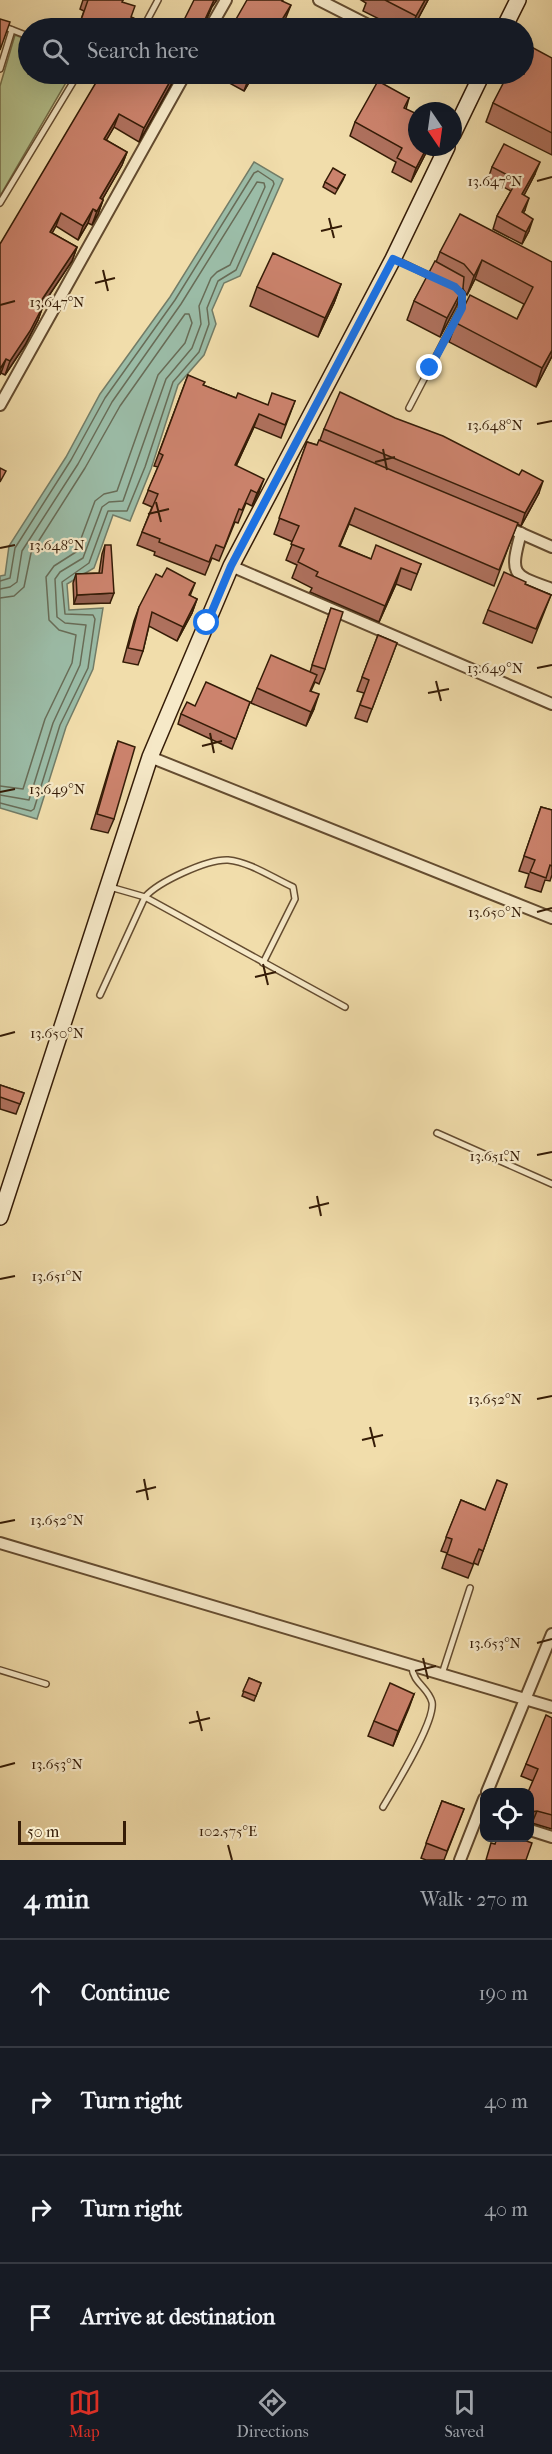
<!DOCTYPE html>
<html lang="en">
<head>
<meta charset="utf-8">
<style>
  body { margin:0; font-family:"IM FELL French Canon",serif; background:#20242c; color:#f1f3f6 }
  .controls { position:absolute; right:18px; bottom:18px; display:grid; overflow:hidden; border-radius:12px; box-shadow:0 6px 24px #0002 }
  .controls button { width:54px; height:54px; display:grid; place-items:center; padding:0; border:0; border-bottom:2px solid #363941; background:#171b24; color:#f1f3f6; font:30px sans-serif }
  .compass { position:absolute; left:408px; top:102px; width:54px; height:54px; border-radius:50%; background:#171b24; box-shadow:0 6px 24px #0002; rotate:167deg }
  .scale { position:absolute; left:18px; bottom:15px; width:108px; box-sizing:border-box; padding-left:6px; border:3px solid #351c07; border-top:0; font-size:16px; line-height:21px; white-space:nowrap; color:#351c07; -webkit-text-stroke:4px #f6e9c8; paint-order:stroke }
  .stop { position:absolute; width:18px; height:18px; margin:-14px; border:4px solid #1a73e8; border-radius:50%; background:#fff }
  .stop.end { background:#1a73e8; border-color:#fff; box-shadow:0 2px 6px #0008 }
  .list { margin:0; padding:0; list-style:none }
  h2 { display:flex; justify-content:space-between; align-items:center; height:78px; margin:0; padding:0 24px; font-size:26px }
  h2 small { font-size:20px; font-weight:400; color:#9ea1a6 }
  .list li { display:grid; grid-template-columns:39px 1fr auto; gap:18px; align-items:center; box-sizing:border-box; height:108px; padding:0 24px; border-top:2px solid #363941 }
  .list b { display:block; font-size:22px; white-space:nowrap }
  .list em { font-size:20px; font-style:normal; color:#9ea1a6 }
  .icon { flex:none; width:33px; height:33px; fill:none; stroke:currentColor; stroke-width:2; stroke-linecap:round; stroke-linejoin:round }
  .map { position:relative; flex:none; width:552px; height:1860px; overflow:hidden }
  .search { position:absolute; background:#171b24; box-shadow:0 6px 24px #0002; left:18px; right:18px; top:18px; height:66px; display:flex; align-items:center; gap:15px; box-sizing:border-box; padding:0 21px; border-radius:33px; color:#9ea1a6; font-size:22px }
  .sheet { height:510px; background:#171b24 }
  nav { display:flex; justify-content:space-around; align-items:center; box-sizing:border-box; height:84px; border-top:2px solid #363941; background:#171b24; font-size:16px; color:#9ea1a6 }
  nav a { display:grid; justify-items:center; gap:3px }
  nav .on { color:#d93025 }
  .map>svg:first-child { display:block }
  .green { fill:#b5c28d; stroke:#756f4a; stroke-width:1.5 }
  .water { fill:#9bbca7; stroke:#727c67; stroke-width:1.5 }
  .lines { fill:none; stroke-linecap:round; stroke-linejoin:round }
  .shore { stroke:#686c57; stroke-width:1.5 }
  .lane-casing { stroke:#644c30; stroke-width:8 }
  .street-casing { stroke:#644c30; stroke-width:14 }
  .secondary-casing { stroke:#351c07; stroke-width:18 }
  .lane { stroke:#f6e9c8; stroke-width:5 }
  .street { stroke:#f6e9c8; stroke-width:10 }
  .secondary { stroke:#f6e9c8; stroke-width:15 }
  .wall { fill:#af715e; stroke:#351c07; stroke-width:1.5 }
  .shaded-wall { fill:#8f5c4c; stroke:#351c07; stroke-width:1.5 }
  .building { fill:#cc836d; stroke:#351c07; stroke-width:1.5 }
  .route { stroke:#1a73e8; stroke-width:8 }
  .ticks { fill:none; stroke:#351c07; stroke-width:2 }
  .ticks-label { font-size:15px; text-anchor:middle; fill:#351c07; stroke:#f6e9c8; stroke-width:4.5; stroke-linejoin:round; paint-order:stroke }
</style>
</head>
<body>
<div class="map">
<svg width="552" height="1860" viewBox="0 0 552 1860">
  <rect width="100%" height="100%" fill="#f1ddab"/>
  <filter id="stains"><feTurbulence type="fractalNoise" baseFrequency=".00333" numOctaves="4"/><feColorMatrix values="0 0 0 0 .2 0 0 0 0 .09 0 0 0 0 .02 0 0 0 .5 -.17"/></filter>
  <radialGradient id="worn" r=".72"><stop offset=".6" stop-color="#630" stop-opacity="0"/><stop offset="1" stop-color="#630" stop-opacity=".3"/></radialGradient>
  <!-- green -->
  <polygon class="green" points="15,35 28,40 28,74 71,74 0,196 0,86"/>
  <!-- water -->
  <polygon class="water" points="254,162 283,179 240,276 224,283 212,310 216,324 204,355 178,385 151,469 130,521 113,515 94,568 67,584 69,610 103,608 93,669 66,727 37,819 0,808 0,576 5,575 9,546 66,457 100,394 170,297"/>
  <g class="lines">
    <!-- shore -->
    <g class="shore">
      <polyline points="0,581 10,578 15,548 71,460 105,398 175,300 254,173 258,171 273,181 274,184 236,270 218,281 207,308 209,324 199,352 173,382 145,467 127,511 108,511 89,563 62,582 65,614 93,615 95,619 88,668 60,725 34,809 31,811 0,803"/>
      <polyline points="0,589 10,587 17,582 22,551 78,464 112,402 181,304 257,182 264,183 265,187 230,265 217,272 211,278 199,306 201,324 192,348 166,379 123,501 109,502 102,507 83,558 60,572 55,579 57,617 65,623 86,625 80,665 53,723 29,800 0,795"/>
      <polyline points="0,598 14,596 24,587 31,553 85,468 120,406 185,314 189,314 192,323 185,343 158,375 117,491 104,494 95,501 76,552 54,566 46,577 49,620 59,630 76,635 72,663 45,719 23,789 0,786"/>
    </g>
    <defs>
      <g id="lane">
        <polyline points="0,25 28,36"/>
        <polyline points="143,28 158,0"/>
        <polyline points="0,69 12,30"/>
        <polyline points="0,203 78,74"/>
        <polyline points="395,259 432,277"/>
        <polyline points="409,408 461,308 462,294 457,289"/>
        <path d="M110,887l35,10c13,-15 62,-38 83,-37 22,2 45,18 65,27l2,12 -32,64"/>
        <polyline points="100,995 145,897 345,1007"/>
        <polyline points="437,1133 552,1184"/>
        <polyline points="0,1670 46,1684"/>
        <polyline points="442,1674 470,1588"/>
        <path d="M383,1807c11,-19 53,-86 49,-105 -4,-15 -19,-19 -20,-35"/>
      </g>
      <g id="street">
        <polyline points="319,0 374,28"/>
        <polyline points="210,28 226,0"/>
        <polyline points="462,74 478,82"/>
        <polyline points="0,405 185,74"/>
        <polyline points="502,525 552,547"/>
        <path d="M521,533c-12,43 -8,42 31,56"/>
        <polyline points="231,566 552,704"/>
        <polyline points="150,757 552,918"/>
        <polyline points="0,1543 552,1707"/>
        <polyline points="487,1792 552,1634"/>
        <polyline points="530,1830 552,1837"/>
        <polyline points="460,1860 484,1799"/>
      </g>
      <g id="secondary">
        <polyline points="504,28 518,0"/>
        <polyline points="453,134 482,74"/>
        <polyline points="0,1217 150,757 231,566 393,259 447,147"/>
      </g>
    </defs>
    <!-- lane casing -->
    <use href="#lane" class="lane-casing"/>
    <!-- street casing -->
    <use href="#street" class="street-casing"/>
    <!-- secondary casing -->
    <use href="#secondary" class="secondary-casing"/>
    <!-- lane -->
    <use href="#lane" class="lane"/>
    <!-- street -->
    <use href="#street" class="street"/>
    <!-- secondary -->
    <use href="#secondary" class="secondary"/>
  </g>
  <!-- wall -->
  <g class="wall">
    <polygon points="83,0 123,0 122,2 131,17 154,28 78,28 84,11 80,9"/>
    <polygon points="361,0 428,0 413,28 397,28 363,11 366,3"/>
    <polygon points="552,58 552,155 486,122 493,103"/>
    <polygon points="142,74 177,74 139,142 114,127 106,140 127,152 122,165 102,200 103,200 98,214 92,225 88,223 78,240 56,226 52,233 77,247 72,261 42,306 43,306 38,320 25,345 5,375 1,373 0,244 143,83 147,76"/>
    <polygon points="222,74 254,74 244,91 220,78"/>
    <polygon points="409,98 406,109 417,147 429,147 411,182 392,172 396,162 350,136 355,122"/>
    <polygon points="492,167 535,174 524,195 525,210 523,213 529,231 522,244 493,229 497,216 511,191 488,179"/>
    <polygon points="345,175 343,180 335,194 323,187 325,182"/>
    <polygon points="440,252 552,262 552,356 536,387 449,342 456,323 517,319 524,304 475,279 467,295 463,289 456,307 440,337 407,320 414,301 436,262"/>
    <polygon points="341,284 334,303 318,337 250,306 257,287"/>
    <polygon points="188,375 203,385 236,398 268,405 295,401 281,438 254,427 236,466 259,492 252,506 246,503 238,523 235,522 219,561 212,558 205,575 154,555 155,552 137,545 152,507 143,503 158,467 154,466"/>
    <polygon points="324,429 539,493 521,526 517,524 494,586 349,524 340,546 371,559 421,564 411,590 396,584 379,622 310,592 312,588 292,578 297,565 286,560 293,542 274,534 307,442 317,445 320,440"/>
    <polygon points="105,545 110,603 74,604 73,583 76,574 99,573 102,554"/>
    <polygon points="162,577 195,583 190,596 197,599 192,613 177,641 149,626 143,651 138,665 123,662 134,621 139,607"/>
    <polygon points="525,584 551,595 532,643 483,623 488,610"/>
    <polygon points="331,608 325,669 319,684 315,682 311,691 314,709 306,726 251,703 257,688 310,672"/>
    <polygon points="378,635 397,643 367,722 355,718 364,693 357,691"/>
    <polygon points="250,702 232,749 178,724 181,714 195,706"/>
    <polygon points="118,741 114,819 108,833 91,829 113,756"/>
    <polygon points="541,807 552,810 552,875 550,881 545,880 541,892 525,887 529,874 519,871"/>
    <polygon points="0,1085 24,1093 16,1114 0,1109"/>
    <polygon points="507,1484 478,1565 474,1563 468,1578 442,1568 447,1553 441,1551 461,1500 485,1510"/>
    <polygon points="249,1678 261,1683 254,1701 242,1696"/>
    <polygon points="414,1694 393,1746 368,1736 374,1721"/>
    <polygon points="552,1718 552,1829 532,1823 530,1823 530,1792 533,1781 521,1776 526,1764"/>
    <polygon points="442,1801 464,1809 444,1860 426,1860 421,1858"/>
  </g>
  <!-- shaded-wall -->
  <g class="shaded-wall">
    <polygon points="214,0 217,0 212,7 203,28 201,28"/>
    <polygon points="425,0 428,0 413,28 412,28 416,16"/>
    <polygon points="291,5 285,20 280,28 277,28"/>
    <polygon points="174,74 177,74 139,142 144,128"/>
    <polygon points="251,74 254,74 244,91 249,77"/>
    <polygon points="119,114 114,127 99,153 104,139"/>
    <polygon points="427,147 429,147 411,182 416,168"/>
    <polygon points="127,152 122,165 95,212 100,198"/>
    <polygon points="540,162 535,174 518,207 522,194"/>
    <polygon points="529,198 525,210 517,225 522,212"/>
    <polygon points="103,200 98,214 92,225 97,211"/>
    <polygon points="93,209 88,223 78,240 83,226"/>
    <polygon points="61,213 56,226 45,246 50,232"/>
    <polygon points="533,219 529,231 522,244 526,232"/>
    <polygon points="77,247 72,261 38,312 40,304 43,298"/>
    <polygon points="482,260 475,279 467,295 474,276"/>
    <polygon points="341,284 334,303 318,337 325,318"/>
    <polygon points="463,288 456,307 440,337 447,318"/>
    <polygon points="43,306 38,320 25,345 5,375 10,361"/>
    <polygon points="552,350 552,356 536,387 542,368"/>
    <polygon points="6,359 1,373 0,375 0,369"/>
    <polygon points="259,414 254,427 230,479 235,465"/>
    <polygon points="264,479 259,492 252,506 257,493"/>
    <polygon points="543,481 539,493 521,526 525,513"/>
    <polygon points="355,508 349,524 333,561 339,546"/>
    <polygon points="401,568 396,584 379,622 385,606"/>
    <polygon points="114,593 110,603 74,604 77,595"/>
    <polygon points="197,599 192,613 177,641 183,627"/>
    <polygon points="319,694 314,709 306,726 311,712"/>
    <polygon points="414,1694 409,1708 393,1746 398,1731"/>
    <polygon points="537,1811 532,1823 530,1823 530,1812"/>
  </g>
  <!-- building -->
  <g class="building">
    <polygon points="88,0 123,0 122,2 135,6 131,17 154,28 96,28 80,23"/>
    <polygon points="194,0 214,0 201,28 180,28"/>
    <polygon points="247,0 283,0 282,1 291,5 277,28 231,28"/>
    <polygon points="385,0 425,0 416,16"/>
    <polygon points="0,19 10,22 0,50"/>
    <polygon points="308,20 322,28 303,28"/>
    <polygon points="524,43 552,58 552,133 493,103 508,74 524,74"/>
    <polygon points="101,74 126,74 143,83 148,74 174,74 144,128 119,114 104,139 127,152 100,198 103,200 97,211 93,209 83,226 61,213 50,232 77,247 43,298 40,304 43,306 30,331 10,361 6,359 0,369 0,244"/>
    <polygon points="243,74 251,74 249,77"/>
    <polygon points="378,81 409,98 404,108 417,114 417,147 427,147 416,168 397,158 402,148 355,122"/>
    <polygon points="504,144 540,162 522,194 529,198 522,212 533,219 526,232 497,216 517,180 492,167"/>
    <polygon points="333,168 345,175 337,189 325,182"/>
    <polygon points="460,214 552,262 552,350 542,368 456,323 470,295 517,319 533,287 482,260 474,276 464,264 440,252"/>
    <polygon points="273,253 341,284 325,318 257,287"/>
    <polygon points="435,261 464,277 463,288 447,318 414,301"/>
    <polygon points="188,375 205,382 203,385 236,398 238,393 268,405 272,393 295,401 285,425 259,414 235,465 264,479 257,493 251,490 242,510 239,509 224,548 216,545 209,562 159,542 160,539 142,532 158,494 148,490 163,455 159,453"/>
    <polygon points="340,392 395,418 443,436 519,475 522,470 543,481 525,513 324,429"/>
    <polygon points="319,440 518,523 499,570 355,508 339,546 371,559 376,545 421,564 417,574 401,568 385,606 316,576 318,572 298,562 304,549 291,544 299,526 279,518 307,442 317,445"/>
    <polygon points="0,468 6,471 0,482"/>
    <polygon points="105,545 111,545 114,593 77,595 76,574 102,573"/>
    <polygon points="167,568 195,583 189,595 197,599 183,627 152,612 143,651 128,648 139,607 156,574 162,577"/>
    <polygon points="504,572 526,582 525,584 551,595 536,629 488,610"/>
    <polygon points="331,608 343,612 325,669 312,665"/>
    <polygon points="378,635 397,643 372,709 360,705 369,680 362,677"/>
    <polygon points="271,655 317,675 310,691 319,694 311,712 257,688"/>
    <polygon points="206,682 250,702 236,739 181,714 187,702 195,706"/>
    <polygon points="118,741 135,747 114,819 97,814"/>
    <polygon points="541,807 552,810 552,866 550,865 546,878 530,872 535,860 524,856"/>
    <polygon points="0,1085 24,1093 20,1104 0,1097"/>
    <polygon points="497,1480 507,1484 483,1551 479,1549 473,1564 447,1554 452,1539 446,1537 461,1500 485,1510"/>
    <polygon points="249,1678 261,1683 256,1696 243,1691"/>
    <polygon points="390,1683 414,1694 398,1731 374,1721"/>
    <polygon points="546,1715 552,1718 552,1815 537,1811 530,1812 530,1792 528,1792 538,1769 526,1764"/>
    <polygon points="442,1801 464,1809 447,1851 426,1843"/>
    <polygon points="497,1838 518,1838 532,1843 526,1860 486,1860 491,1843 495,1844"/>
  </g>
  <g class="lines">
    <!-- route -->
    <polyline class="route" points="207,623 231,566 393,259 455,287 462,294 462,308 430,368"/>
  </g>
  <!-- ticks -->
  <path class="ticks" d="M537,181l15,-4M329,218l5,20M321,231l21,-5M103,270l5,21M95,283l20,-5M0,305l15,-4M537,424l15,-3M383,449l4,21M375,462l20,-5M156,502l5,20M148,514l21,-5M0,548l15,-3M537,668l15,-3M436,681l5,20M428,693l21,-4M210,733l4,20M202,746l20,-5M0,792l15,-3M537,912l15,-4M263,964l5,21M255,977l21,-5M0,1036l15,-4M537,1155l15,-3M317,1196l4,20M309,1208l20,-5M0,1279l15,-3M537,1399l15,-3M370,1427l5,20M362,1440l21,-5M144,1479l4,21M136,1492l20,-5M0,1523l15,-3M537,1643l15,-4M423,1658l5,21M415,1671l21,-5M197,1711l5,20M189,1723l21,-5M0,1767l15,-4M228,1845l4,15"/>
  <g class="ticks-label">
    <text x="495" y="186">13.647°N</text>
    <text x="57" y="307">13.647°N</text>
    <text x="495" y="430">13.648°N</text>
    <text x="57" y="550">13.648°N</text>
    <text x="495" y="673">13.649°N</text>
    <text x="57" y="794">13.649°N</text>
    <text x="495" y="917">13.650°N</text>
    <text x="57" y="1038">13.650°N</text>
    <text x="495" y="1161">13.651°N</text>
    <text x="57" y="1281">13.651°N</text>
    <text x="495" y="1404">13.652°N</text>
    <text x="57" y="1525">13.652°N</text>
    <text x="495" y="1648">13.653°N</text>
    <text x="57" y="1769">13.653°N</text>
    <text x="228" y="1836">102.575°E</text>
  </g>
  <rect width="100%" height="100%" filter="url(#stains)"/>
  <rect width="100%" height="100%" fill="url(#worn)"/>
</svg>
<div class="controls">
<button><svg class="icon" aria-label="locate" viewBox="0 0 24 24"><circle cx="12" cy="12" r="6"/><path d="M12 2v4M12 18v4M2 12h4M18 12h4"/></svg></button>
</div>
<svg class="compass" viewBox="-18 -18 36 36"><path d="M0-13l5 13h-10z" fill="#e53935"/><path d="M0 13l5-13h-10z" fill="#9ea1a6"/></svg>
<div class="scale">50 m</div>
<div class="stop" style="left:207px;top:623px"></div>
<div class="stop end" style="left:430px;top:368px"></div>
<div class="search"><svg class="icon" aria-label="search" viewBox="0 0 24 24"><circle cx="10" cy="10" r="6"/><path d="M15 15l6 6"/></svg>Search here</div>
</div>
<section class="sheet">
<h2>4 min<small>Walk · 270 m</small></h2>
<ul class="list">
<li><svg class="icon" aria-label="ahead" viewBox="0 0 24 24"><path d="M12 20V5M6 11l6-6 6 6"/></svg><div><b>Continue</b></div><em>190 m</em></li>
<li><svg class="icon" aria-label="right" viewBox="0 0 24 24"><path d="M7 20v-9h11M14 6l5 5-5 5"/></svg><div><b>Turn right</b></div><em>40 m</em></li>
<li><svg class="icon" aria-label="right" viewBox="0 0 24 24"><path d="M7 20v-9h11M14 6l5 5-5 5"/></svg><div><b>Turn right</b></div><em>40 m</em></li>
<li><svg class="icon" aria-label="arrive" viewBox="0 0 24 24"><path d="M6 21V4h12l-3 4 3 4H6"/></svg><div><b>Arrive at destination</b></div></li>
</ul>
</section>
<nav>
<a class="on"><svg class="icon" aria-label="map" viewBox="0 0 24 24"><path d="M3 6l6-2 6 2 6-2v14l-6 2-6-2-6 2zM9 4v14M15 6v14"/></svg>Map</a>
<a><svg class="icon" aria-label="directions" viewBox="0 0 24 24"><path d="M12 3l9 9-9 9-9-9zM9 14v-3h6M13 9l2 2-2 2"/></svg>Directions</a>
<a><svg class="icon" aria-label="saved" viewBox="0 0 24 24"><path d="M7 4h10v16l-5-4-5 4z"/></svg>Saved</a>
</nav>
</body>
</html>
